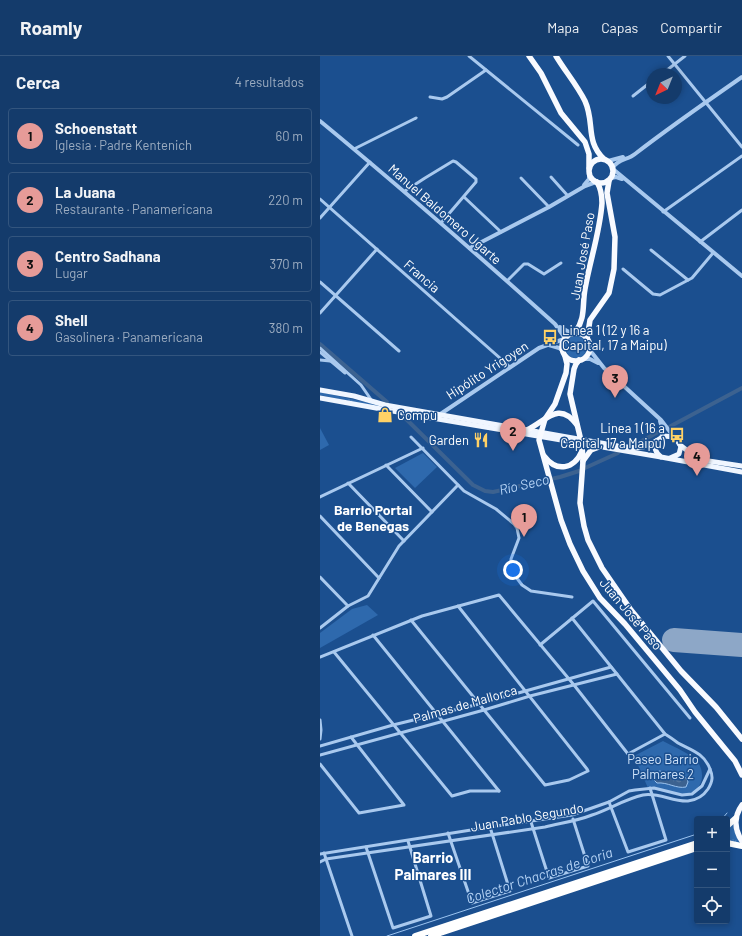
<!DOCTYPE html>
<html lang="es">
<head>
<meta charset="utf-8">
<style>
  body { margin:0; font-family:Barlow,sans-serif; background:#214673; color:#f1f3f6 }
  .controls { position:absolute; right:12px; bottom:12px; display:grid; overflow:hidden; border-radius:4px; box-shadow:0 2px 6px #0003 }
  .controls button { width:36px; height:36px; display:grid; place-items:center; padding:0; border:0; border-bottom:1px solid #33557e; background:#143b6b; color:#f1f3f6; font:20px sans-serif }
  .compass { position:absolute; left:326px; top:12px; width:36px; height:36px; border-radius:50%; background:#143b6b; box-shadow:0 2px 6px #0003; rotate:223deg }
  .you { position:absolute; left:193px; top:514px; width:14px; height:14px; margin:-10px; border:3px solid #fff; border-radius:50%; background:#1a73e8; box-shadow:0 0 0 6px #1a73e833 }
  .badge { display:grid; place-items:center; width:26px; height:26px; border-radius:50%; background:#e69b98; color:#111; font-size:13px; font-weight:700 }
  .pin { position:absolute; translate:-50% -33px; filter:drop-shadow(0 1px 2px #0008) }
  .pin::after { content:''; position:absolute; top:21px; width:14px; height:12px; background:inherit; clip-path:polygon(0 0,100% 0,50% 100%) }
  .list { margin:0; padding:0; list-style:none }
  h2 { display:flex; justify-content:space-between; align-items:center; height:52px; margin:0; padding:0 16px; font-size:17px }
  h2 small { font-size:13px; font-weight:400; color:#9dadc1 }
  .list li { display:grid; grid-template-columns:26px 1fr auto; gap:12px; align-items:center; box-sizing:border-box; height:56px; margin:0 8px 8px; padding:0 8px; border:1px solid #33557e; border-radius:4px }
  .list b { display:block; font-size:15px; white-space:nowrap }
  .list p { margin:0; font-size:13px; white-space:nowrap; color:#9dadc1 }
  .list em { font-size:13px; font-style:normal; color:#9dadc1 }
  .icon { flex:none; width:22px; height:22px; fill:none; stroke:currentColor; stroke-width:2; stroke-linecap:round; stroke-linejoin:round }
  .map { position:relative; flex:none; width:422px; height:880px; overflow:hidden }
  header { display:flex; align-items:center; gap:24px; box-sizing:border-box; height:56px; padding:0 20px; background:#143b6b; border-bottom:1px solid #33557e }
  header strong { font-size:19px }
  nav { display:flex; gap:22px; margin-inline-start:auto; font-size:14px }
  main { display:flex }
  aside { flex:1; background:#143b6b }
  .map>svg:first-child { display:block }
  .grass { fill:url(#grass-tufts) }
  .park { fill:#2e69ad }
  .water { fill:url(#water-ripples); stroke:#9cc4f0 }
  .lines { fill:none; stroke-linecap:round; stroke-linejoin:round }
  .stream { stroke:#9cc4f0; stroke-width:1 }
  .canal { stroke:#3c6290; stroke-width:4 }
  .runway { stroke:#8da7c7; stroke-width:24 }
  .minor { stroke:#a9c9ee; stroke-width:3 }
  .tertiary { stroke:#a9c9ee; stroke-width:4 }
  .primary { stroke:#f0f6ff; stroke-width:5 }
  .trunk { stroke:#f8faff; stroke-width:5.5 }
  .motorway { stroke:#fff; stroke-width:6 }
  .labels { text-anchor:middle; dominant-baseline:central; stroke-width:3; stroke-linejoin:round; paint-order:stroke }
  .street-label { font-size:13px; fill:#fff; stroke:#1b4f8f }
  .poi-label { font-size:13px; fill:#fff; stroke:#1b4f8f; text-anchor:start }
  .park-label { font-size:13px; fill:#cfe3fa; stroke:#1b4f8f }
  .water-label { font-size:14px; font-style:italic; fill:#b5d3f5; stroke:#1b4f8f }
  .neighbourhood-label { font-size:14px; font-weight:bold; fill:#fff; stroke:#1b4f8f }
  .quarter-label { font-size:15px; font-weight:bold; fill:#fff; stroke:#1b4f8f }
</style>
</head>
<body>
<header>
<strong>Roamly</strong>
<nav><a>Mapa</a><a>Capas</a><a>Compartir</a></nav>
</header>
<main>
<aside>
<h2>Cerca<small>4 resultados</small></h2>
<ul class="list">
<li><span class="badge">1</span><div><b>Schoenstatt</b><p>Iglesia · Padre Kentenich</p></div><em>60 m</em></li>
<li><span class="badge">2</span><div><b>La Juana</b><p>Restaurante · Panamericana</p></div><em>220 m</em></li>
<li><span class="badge">3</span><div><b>Centro Sadhana</b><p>Lugar</p></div><em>370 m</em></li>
<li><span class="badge">4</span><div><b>Shell</b><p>Gasolinera · Panamericana</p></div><em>380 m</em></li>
</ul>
</aside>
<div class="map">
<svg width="422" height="880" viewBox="0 0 422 880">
  <defs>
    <pattern id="grass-tufts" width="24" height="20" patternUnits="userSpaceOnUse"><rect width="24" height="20" fill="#2e69ad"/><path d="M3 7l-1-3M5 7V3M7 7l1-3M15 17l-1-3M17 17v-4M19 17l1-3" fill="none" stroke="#4d80b9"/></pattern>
    <pattern id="water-ripples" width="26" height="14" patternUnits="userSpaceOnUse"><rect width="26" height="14" fill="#3c6290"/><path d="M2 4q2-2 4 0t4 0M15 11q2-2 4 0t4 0" fill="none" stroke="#597aa1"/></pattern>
  </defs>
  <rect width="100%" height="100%" fill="#1b4f8f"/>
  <!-- grass -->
  <g class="grass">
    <polygon points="0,336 68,351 53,350 0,339"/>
    <polygon points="413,767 415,777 420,788 407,786 407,773"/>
  </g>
  <!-- park -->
  <g class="park">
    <circle cx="256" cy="291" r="11"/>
    <polygon points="0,372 9,389 0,394"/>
    <polygon points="103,397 117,411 95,432 75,412"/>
    <polygon points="47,549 58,559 0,592 0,577 32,553"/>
    <path d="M343,685c9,5 31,14 36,23 3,5 4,13 2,18 -8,21 -37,9 -53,6l-14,-32z"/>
  </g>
  <!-- water -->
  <path class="water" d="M340,715l11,5h12l4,3 1,3 -2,5c-10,2 -18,-5 -29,-4l-6,-6 2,-4z"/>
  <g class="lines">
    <!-- stream -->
    <g class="stream">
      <polyline points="402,763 407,757"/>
      <polyline points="67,880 377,778"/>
    </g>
    <!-- canal -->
    <g class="canal">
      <polyline points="0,288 67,346"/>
      <polyline points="83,360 153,429 165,435 173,436 240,421 259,415"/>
      <polyline points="349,371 422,332"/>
      <polyline points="318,387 340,375"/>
      <polyline points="265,412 298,397"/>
    </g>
    <!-- runway -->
    <polyline class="runway" points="354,584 422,589"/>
    <!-- minor -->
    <g class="minor">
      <polyline points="149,0 258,89"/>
      <polyline points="348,0 422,91"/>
      <polyline points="342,18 365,0"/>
      <polyline points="313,40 332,25"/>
      <polyline points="110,41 122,43 127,41 166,14"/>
      <polyline points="34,93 96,62"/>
      <polyline points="231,121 248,140"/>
      <polyline points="201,122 229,151"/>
      <polyline points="85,135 105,122 133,105 136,106 156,123 156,126 121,167"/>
      <polyline points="144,141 181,176"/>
      <polyline points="0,143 190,311"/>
      <polyline points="343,156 422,100"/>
      <polyline points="0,162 50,106"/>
      <polyline points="380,186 422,154"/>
      <polyline points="331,194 368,224"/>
      <polyline points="303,213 333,238 340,239 372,222 393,197"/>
      <polyline points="187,225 204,208 208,208 224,218 241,207"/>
      <polyline points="0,226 79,295"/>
      <polyline points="0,257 57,193"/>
      <polyline points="0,292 41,329 52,345"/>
      <polyline points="0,296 25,317"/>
      <polyline points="0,304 10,305"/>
      <polyline points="91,381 144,435 176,453 194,468 197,472 199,482 191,503 191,508 196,521 202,529 211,535 252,541"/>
      <polyline points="66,409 112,456"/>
      <polyline points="28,427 84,485"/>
      <polyline points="0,441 103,392"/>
      <polyline points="0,460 59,522"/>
      <polyline points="0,521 28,550"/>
      <polyline points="91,564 225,729 249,724 268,715 267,713 138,550"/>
      <polyline points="0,572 28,550 48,540 79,490 138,429"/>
      <polyline points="53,579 179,735"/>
      <polyline points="220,589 273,545 370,662"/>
      <polyline points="14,596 132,740 150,735 179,735"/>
      <polyline points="0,601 102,560 179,539 254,629 308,698 345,678"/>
      <polyline points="0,664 1,674 0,683"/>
      <polyline points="0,690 73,669 159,648 291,611"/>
      <polyline points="0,699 164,654 210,640 297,618"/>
      <polyline points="0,708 39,757 84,749 31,681"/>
      <polyline points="289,746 308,796 346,784 330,732"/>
      <polyline points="211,766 229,822 268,810 253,763"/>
      <polyline points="128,777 152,847 190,835 170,771"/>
      <polyline points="46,791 73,872 111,860 88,785"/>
      <polyline points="4,797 32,880"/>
      <polyline points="0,798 170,771 252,759 289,746 309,735 315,734 334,732 362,739 372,738 382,730 390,713"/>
      <path d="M0,806l6,-3 219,-32c16,-4 32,-6 47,-12 18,-6 33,-16 51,-20 15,-3 30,7 45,6 9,-1 16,-6 20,-12 5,-8 5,-13 2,-20 -6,-16 -19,-19 -32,-26 -4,-3 -8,-6 -13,-9l-93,-116"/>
    </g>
    <!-- tertiary -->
    <g class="tertiary">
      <path d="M0,65c80,66 158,134 235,203l10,14"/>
      <polyline points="288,105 303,101"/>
      <path d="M293,112c4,-9 15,-8 22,-14 35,-27 71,-52 107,-77"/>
      <polyline points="293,113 422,220"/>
      <polyline points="291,122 296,121 302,123"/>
      <polyline points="264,129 269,123 269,118"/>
      <polyline points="150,192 229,151 265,130 276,126"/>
      <polyline points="240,271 249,276 254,277"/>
      <polyline points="229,289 239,292 243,295"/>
      <polyline points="269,293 284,312 341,364 354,381"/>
      <polyline points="262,303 270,303 278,307"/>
      <polyline points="119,359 219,292 244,283"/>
      <polyline points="340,365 343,376 341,382"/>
    </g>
    <!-- primary -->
    <g class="primary">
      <path d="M0,334l34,6 31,9 233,41c15,2 26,4 38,-5"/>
      <polyline points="0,342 106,361 341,401"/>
      <polyline points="360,389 373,399 382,404 422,410"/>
      <path d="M350,402l9,-4 2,-8 -7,-9 -10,-1 -8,5c-2,7 -1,11 5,16l81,15"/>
    </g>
    <!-- trunk -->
    <g class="trunk">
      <polyline points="209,0 221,17 241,57 265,86 269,98 269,112"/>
      <path d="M236,0c9,15 21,29 29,45 10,22 0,40 19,58"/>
      <circle cx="281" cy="115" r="12"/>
      <path d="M255,277c11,-16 7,-27 10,-44 5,-29 15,-57 17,-86 0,-7 -1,-14 -5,-21"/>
      <circle cx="256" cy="291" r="14"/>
      <polyline points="267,283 270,264 289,237 294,213 295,181 287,137 289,125"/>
      <polyline points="245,300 247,308 246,317 235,348 225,363 219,384 241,464 250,488 263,515 280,542 305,568 360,634 375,656 415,705 422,719"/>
      <polyline points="259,304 256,308 254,313 250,338 262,389 263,405 260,447 264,470 268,484 282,512 311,554 361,615 396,651 422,683"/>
      <path d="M207,374c19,-9 32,-30 50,-5"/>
      <path d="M224,400c13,17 30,13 38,-5"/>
      <polyline points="263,405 271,394 279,391"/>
      <path d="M422,749c-8,11 -8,24 0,36"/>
    </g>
    <!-- motorway -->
    <g class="motorway">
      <polyline points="407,770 416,762"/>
      <polyline points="407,787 422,790"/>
      <polyline points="95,880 377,787"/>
      <polyline points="111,880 377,792"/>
    </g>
  </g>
  <!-- icons -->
  <defs>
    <symbol id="bus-bare" viewBox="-9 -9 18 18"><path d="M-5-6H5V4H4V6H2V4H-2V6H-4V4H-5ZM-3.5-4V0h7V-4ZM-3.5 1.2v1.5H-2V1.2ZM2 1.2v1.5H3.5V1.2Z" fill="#ffd166" stroke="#1b4f8f" stroke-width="2.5" paint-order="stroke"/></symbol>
    <symbol id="shop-bare" viewBox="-9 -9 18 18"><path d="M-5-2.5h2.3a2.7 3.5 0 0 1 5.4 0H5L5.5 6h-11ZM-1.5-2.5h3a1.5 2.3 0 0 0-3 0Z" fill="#ffd166" stroke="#1b4f8f" stroke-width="2.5" paint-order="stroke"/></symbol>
    <symbol id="restaurant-bare" viewBox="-9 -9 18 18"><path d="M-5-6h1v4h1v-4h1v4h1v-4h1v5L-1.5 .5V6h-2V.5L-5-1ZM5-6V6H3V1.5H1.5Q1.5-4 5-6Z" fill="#ffd166" stroke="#1b4f8f" stroke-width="2.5" paint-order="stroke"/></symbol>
  </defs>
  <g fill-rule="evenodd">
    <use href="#bus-bare" x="219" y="270" width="22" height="22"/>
    <use href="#shop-bare" x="54" y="348" width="22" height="22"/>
    <use href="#bus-bare" x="346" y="368" width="22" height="22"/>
    <use href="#restaurant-bare" x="150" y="373" width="22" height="22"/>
  </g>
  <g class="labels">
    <!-- street labels -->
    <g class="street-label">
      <text transform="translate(125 158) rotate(41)">Manuel Baldomero Ugarte</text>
      <text transform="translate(262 200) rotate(-80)">Juan José Paso</text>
      <text transform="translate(102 220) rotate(41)">Francia</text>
      <text transform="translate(167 314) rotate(-33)">Hipólito Yrigoyen</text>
      <text transform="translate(311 558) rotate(50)">Juan José Paso</text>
      <text transform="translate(145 648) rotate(-16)">Palmas de Mallorca</text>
      <text transform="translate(207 761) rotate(-10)">Juan Pablo Segundo</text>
    </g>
    <!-- poi labels -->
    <g class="poi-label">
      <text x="242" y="274">Linea 1 (12 y 16 a<tspan x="242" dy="15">Capital, 17 a Maipu)</tspan></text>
      <text x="77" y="359">Compu</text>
      <text x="345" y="372" text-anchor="end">Linea 1 (16 a<tspan x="345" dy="15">Capital, 17 a Maipu)</tspan></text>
      <text x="149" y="384" text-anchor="end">Garden</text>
    </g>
    <!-- park labels -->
    <g class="park-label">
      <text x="343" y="703">Paseo Barrio<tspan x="343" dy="15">Palmares 2</tspan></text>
    </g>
    <!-- water labels -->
    <g class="water-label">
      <text transform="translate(204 428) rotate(-13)">Río Seco</text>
      <text transform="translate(219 819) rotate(-18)">Colector Chacras de Coria</text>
    </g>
    <!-- neighbourhood labels -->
    <g class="neighbourhood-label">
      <text x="53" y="453">Barrio Portal<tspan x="53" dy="16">de Benegas</tspan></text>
    </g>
    <!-- quarter labels -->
    <g class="quarter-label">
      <text x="113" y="801">Barrio<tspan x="113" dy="17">Palmares III</tspan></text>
    </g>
  </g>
</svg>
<div class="controls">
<button>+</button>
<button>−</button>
<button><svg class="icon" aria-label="locate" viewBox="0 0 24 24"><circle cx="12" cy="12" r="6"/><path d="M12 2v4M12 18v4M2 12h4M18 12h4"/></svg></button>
</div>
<svg class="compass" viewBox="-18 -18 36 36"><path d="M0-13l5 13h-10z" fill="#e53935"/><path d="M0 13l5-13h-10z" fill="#9dadc1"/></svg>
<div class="you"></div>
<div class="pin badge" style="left:204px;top:481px">1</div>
<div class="pin badge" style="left:193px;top:395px">2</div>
<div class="pin badge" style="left:295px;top:342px">3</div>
<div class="pin badge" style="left:377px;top:420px">4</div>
</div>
</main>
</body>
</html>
